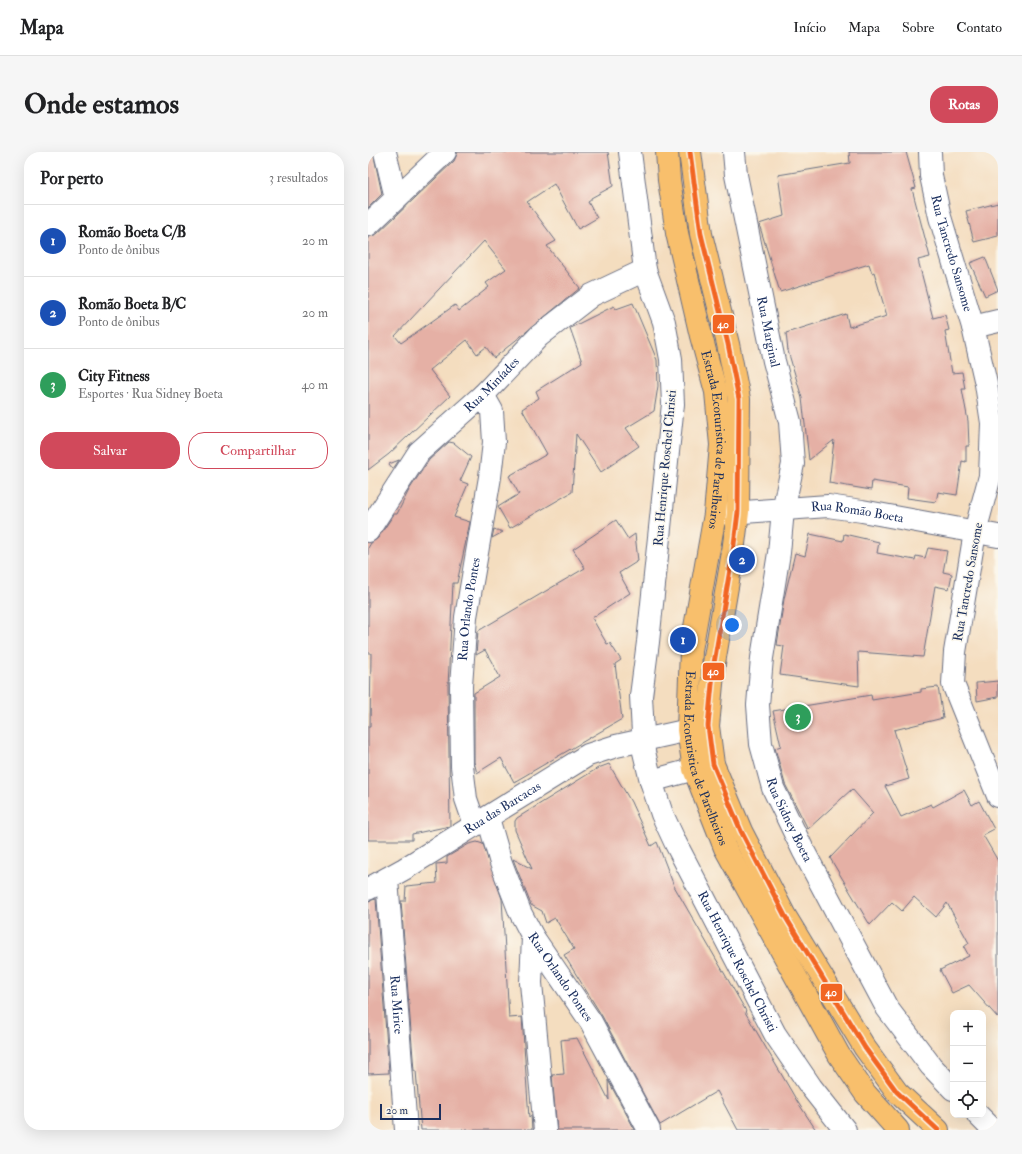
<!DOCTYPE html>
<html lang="pt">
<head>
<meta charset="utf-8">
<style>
  body { margin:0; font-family:"IM FELL Double Pica",serif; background:#f6f6f6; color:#202124 }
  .controls { position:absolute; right:12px; bottom:12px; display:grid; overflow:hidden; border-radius:8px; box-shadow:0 4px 16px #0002 }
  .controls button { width:36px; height:36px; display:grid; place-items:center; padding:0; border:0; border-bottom:1px solid #e0e0e0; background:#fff; color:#202124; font:20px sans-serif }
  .scale { position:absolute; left:12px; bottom:10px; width:61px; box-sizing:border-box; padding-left:4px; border:2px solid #1b2f5e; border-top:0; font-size:11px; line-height:14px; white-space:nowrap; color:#1b2f5e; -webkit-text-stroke:3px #fbf7ec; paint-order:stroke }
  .you { position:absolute; left:364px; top:473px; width:14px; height:14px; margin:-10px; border:3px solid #fff; border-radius:50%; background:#1a73e8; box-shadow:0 0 0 6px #1a73e833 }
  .badge { display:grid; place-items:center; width:26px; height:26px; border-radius:50%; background:#d1495b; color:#fff; font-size:13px; font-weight:700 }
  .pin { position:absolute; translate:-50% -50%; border:2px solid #fff; box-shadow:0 1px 4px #0006 }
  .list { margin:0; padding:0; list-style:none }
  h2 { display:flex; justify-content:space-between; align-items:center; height:52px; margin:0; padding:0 16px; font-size:17px }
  h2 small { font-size:13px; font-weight:400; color:#757577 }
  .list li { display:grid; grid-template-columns:26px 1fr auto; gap:12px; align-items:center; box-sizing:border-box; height:72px; padding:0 16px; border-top:1px solid #e0e0e0 }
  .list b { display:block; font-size:15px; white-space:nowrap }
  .list p { margin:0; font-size:13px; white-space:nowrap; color:#757577 }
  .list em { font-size:13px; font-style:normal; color:#757577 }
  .actions { display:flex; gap:8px; padding:12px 16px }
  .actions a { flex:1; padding:9px 0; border:1px solid #d1495b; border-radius:16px; text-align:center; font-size:14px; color:#d1495b }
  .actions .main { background:#d1495b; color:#fff }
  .icon { flex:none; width:22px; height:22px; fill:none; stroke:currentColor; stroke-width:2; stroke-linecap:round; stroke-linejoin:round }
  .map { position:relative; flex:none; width:630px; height:978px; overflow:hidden; border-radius:16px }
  header { display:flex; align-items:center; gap:24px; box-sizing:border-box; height:56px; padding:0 20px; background:#fff; border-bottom:1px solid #e0e0e0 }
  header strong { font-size:19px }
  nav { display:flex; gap:22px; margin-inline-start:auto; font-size:14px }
  .intro { display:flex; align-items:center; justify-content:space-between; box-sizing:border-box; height:96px; padding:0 24px }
  h1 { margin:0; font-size:28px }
  .button { padding:10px 18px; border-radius:16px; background:#d1495b; color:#fff; font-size:14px; font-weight:700 }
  main { display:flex; gap:24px; padding:0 24px }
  aside { flex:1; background:#fff; border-radius:16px; box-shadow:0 4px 16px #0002 }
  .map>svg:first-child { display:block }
  .building { fill:#e5b0a5; fill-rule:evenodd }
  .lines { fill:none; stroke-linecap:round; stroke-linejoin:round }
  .minor-casing { stroke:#676c80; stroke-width:24 }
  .major-casing { stroke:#676c80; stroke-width:24 }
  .minor { stroke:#fff; stroke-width:22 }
  .major { stroke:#f8bf6c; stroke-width:22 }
  .bus-1-casing { stroke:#fbf7ec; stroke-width:8 }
  .bus-1 { stroke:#f26522; stroke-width:5 }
  .labels { text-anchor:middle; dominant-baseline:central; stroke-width:3; stroke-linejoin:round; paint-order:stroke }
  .street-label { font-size:13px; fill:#1b2f5e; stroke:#fbf7ec }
  .line-badge { stroke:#fbf7ec; stroke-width:1.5 }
  .badge-label { font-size:11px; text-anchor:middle; font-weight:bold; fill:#fff }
</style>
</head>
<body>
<header>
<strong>Mapa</strong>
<nav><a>Início</a><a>Mapa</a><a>Sobre</a><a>Contato</a></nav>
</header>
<div class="intro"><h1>Onde estamos</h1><a class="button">Rotas</a></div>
<main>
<aside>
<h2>Por perto<small>3 resultados</small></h2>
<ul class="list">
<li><span class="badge" style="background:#1a4fb4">1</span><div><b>Romão Boeta C/B</b><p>Ponto de ônibus</p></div><em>20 m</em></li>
<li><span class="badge" style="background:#1a4fb4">2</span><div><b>Romão Boeta B/C</b><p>Ponto de ônibus</p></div><em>20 m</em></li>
<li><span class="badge" style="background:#2e9e5b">3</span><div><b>City Fitness</b><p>Esportes · Rua Sidney Boeta</p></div><em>40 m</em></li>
</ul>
<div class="actions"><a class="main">Salvar</a><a>Compartilhar</a></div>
</aside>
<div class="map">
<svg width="630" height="978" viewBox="0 0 630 978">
  <rect width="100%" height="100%" fill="#fbf7ec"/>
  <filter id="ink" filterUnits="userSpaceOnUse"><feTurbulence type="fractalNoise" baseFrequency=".025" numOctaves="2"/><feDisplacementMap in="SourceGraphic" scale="8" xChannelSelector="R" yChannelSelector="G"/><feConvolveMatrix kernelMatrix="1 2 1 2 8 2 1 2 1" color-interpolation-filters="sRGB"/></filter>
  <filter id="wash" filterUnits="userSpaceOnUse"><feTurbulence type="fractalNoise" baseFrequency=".012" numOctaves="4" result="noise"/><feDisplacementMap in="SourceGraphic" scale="16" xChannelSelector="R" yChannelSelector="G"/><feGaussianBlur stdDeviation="0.9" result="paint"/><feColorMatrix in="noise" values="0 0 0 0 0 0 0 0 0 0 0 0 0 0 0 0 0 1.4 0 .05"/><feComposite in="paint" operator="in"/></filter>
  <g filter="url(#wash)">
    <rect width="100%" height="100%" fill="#f4ddbf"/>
    <g id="blocks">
      <!-- building -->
      <g class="building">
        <polygon points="0,0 5,0 14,42 0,56"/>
        <path d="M90,0h150l5,34 -22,12v2l-3,2 9,16 -19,11 -24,-45 -27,18 29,39 -9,5 33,42 -86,70 -8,-11 -9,7 -10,-14 -37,30 20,26 -61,58 -21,16v-233l9,-3 77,-73zM116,89l22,28 -20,14 3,4 -30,24 -4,-6 -54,38 -6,-7z"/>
        <polygon points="481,0 538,0 548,36 544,37 562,105 550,108 565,166 577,163 581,178 577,179 584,221 594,220 597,237 594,237 600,269 601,294 598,294 598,310 594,309 589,343 570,340 568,350 539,346 540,335 504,329 503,338 461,331 466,288 441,308 434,246 420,199 418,181 478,162 481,175 519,164 506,120 504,121 501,112 412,140 391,72 416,64 410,23 482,11"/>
        <polygon points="630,51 630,84 606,90 598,59"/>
        <polygon points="617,105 630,138 617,144 602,111"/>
        <polygon points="265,151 289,208 290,234 286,259 258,276 271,294 233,320 208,282 204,340 142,376 130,355 151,342 141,324 179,302 154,257 171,246 168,239 214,210 202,176 246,154 248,157"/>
        <polygon points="81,290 86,291 103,305 92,329 100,332 86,365 102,370 89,431 85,431 80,534 82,674 44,682 44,688 0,688 0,575 2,575 3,501 0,501 0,396 3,391 10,386 26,362 29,362 41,338 61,308"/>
        <polygon points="31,308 25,317 21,312"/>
        <polygon points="248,368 260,387 267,382 270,409 251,421 262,441 224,466 239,492 242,491 253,508 247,512 254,567 146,630 133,606 109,621 106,610 106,541 132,525 117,498 108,503 110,479 217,416 205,397"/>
        <polygon points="126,377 135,380 124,386"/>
        <polygon points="442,382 475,389 476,382 511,390 509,401 547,408 548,404 557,406 560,396 579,399 575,420 584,422 581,437 567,434 555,505 490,500 491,534 412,523 416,494 409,493 416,447 427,401 437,404"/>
        <polygon points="630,529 630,545 609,549 608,531"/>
        <polygon points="570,535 575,566 526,578 541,627 517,634 533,665 563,652 565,655 596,638 604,653 611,649 626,677 615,683 630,709 630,866 601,833 584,841 572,818 601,804 596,795 601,791 579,751 568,765 546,745 534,759 524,750 502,773 462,706 505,661 484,637 440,677 417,632 407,596 413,594 405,559 503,543 504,548 553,540 553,537"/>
        <polygon points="241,612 263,650 283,694 289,690 306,734 378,859 377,860 429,949 448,978 370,978 349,939 292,973 234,864 196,803 206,797 187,766 178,771 174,759 163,753 145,707 164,717 147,678 147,669 149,666 230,616"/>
        <polygon points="109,690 115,692 134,747 141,866 154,865 161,966 163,963 164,978 53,978 48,919 46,919 33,749 37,749 38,734 69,731 68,712 79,711 79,705 101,692"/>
        <polygon points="8,747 21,921 0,922 0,749"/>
        <polygon points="209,886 241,948 240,928 267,978 189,978 184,923 196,922 193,888"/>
      </g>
    </g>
  </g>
  <g filter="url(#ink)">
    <use href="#blocks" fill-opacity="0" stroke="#676c80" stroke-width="1"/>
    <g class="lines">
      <defs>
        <g id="minor">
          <polyline points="17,0 28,46"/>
          <path id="s1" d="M262,0l15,118 19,52 7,37 2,45 -25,238 -7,54 3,56 7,29 11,33 14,30 99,190 36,53 34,43"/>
          <path id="s2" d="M366,0l2,23 38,186 16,61 3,42 -10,46 -4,43 -17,105 -4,47 3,39 12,44 30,62 84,158 44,58 22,23"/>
          <path id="s3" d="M562,0l1,24 9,41 33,110 13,57 6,39 -2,53 -15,56 -20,120 -2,32 45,112"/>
          <polyline points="0,73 77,0"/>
          <polyline points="605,175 630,169"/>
          <path id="s4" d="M347,362l113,-8 34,5 136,25"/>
          <path id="s5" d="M0,379l51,-79 64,-57 56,-59 53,-41 53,-25"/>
          <polyline points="283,629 345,612"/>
          <path id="s6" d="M120,666l13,45 19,49 13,25 58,85 58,108"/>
          <path id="s7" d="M107,673l-9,-26 -4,-33 -1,-80 5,-69 24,-140 4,-35 -2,-31 -9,-16"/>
          <path id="s8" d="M19,727l19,251"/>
          <path id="s9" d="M0,737l36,-20 184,-114 28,-9 91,-20"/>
          <polyline points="165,785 163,831 177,978"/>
          <polyline points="610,963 625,978"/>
        </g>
        <g id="major">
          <path id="s10" d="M299,0l2,28 8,53 24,103 15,56 5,53 -6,69 -24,136 -3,80 6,39 31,79 114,207 26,38 33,37"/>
          <polyline points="322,0 333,82 360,192 371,247 370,360 365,400 346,511 340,574 345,612 373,679 417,764 497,896 529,940 570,978"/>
        </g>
      </defs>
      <!-- minor casing -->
      <use href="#minor" class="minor-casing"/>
      <!-- major casing -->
      <use href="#major" class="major-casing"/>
      <!-- minor -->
      <use href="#minor" class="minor"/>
      <!-- major -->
      <use href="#major" class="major"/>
      <defs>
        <polyline id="bus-1" points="322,0 333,82 360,192 371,247 370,360 365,400 346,511 340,574 345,612 373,679 417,764 497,896 529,940 570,978"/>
      </defs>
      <!-- bus-1 casing -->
      <use href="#bus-1" class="bus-1-casing"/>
      <!-- bus-1 -->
      <use href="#bus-1" class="bus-1"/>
    </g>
  </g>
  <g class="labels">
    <!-- street labels -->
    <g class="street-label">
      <text stroke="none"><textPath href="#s3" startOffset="104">Rua Tancredo Sansome</textPath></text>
      <text stroke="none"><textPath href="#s2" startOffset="183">Rua Marginal</textPath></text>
      <text stroke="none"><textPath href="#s5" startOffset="193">Rua Miníades</textPath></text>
      <text stroke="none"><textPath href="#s10" startOffset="293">Estrada Ecoturistica de Parelheiros</textPath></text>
      <text transform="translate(297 316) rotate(-85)">Rua Henrique Roschel Christi</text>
      <text stroke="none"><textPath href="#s4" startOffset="143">Rua Romão Boeta</textPath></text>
      <text transform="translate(600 430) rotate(-80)">Rua Tancredo Sansome</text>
      <text stroke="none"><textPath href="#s7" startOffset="218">Rua Orlando Pontes</textPath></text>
      <text stroke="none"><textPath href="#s10" startOffset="617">Estrada Ecoturistica de Parelheiros</textPath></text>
      <text stroke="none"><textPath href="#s9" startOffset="157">Rua das Barcacas</textPath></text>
      <text stroke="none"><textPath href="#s2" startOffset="682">Rua Sidney Boeta</textPath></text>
      <text stroke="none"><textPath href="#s1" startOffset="837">Rua Henrique Roschel Christi</textPath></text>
      <text stroke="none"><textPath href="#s6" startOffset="176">Rua Orlando Pontes</textPath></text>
      <text stroke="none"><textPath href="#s8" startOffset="126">Rua Mirice</textPath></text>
    </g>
  </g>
  <g class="line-badge">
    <rect x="344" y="162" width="23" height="20" rx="4" fill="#f26522"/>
    <rect x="334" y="510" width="23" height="19" rx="4" fill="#f26522"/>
    <rect x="452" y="831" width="23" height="19" rx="4" fill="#f26522"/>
  </g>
  <g class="badge-label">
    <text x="355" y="176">40</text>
    <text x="345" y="523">40</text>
    <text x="463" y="844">40</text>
  </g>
</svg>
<div class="controls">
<button>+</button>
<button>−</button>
<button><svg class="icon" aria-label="locate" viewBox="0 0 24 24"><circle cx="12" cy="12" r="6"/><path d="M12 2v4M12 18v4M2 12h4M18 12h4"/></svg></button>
</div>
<div class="scale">20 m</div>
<div class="you"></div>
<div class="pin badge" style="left:315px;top:488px;background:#1a4fb4">1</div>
<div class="pin badge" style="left:374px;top:408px;background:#1a4fb4">2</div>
<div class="pin badge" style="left:430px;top:565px;background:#2e9e5b">3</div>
</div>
</main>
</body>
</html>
